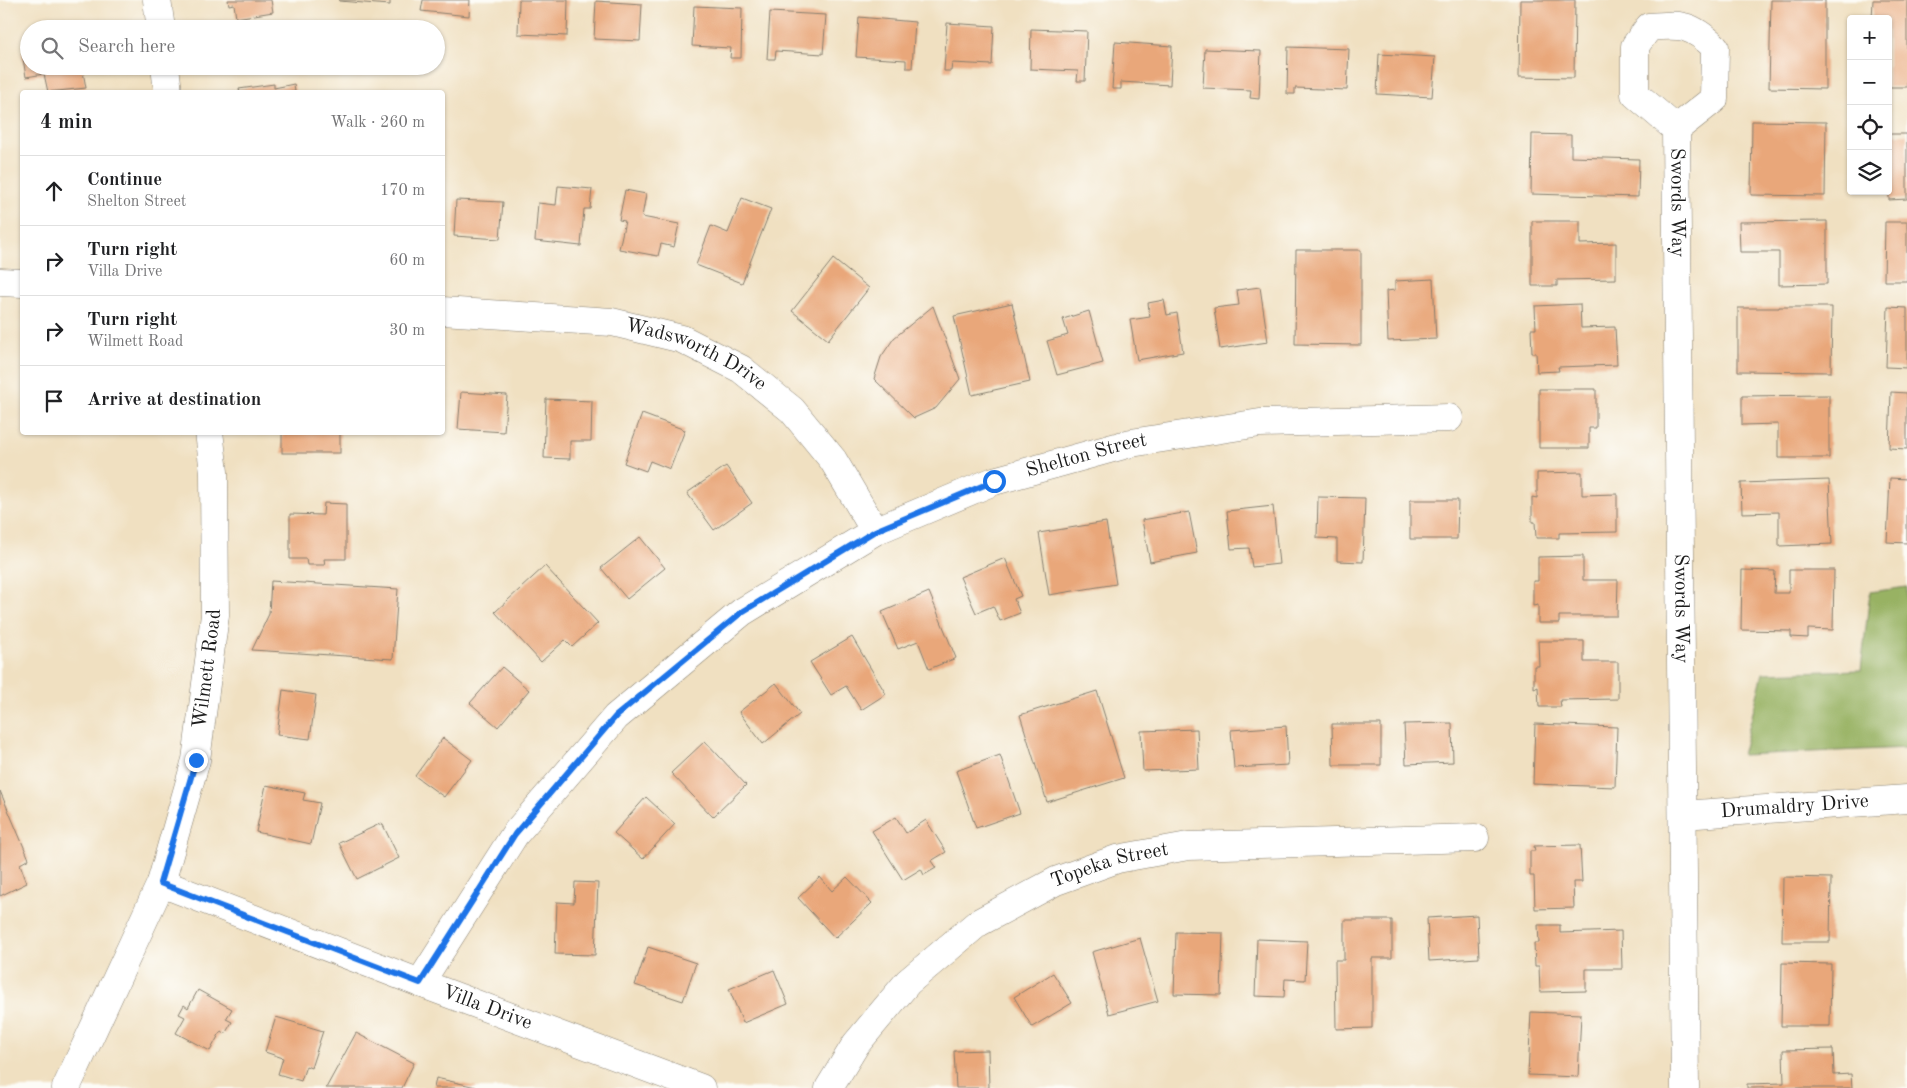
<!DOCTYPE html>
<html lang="en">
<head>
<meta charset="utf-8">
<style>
  body { margin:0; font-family:"Old Standard TT",serif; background:#f6f6f6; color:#202124 }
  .controls { position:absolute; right:15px; top:15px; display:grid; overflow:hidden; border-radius:5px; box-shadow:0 1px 4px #0004 }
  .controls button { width:45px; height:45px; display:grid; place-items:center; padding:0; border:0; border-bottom:1px solid #e0e0e0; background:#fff; color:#202124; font:25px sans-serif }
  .stop { position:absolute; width:15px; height:15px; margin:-11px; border:4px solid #1a73e8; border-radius:50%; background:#fff }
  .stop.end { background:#1a73e8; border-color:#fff; box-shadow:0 1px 5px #0008 }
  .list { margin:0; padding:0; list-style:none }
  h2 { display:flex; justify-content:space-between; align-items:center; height:65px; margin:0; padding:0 20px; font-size:21px }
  h2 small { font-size:16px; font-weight:400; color:#757577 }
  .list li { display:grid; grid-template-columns:32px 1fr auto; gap:15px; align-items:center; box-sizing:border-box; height:70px; padding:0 20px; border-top:1px solid #e0e0e0 }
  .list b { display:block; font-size:19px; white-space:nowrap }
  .list p { margin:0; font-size:16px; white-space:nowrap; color:#757577 }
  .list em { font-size:16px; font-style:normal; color:#757577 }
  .icon { flex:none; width:28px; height:28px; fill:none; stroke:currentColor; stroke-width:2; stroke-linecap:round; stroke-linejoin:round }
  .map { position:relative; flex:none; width:1907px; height:1088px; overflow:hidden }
  .search { position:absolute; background:#fff; box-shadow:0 1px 4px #0004; left:20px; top:20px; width:425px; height:55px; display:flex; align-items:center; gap:12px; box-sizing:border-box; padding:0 18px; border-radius:28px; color:#757577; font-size:19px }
  .panel { position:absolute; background:#fff; box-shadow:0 1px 4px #0004; left:20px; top:90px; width:425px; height:345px; border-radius:5px }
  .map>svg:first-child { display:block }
  .forest { fill:#98b264; stroke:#5a6740 }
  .building { fill:#e9a77a }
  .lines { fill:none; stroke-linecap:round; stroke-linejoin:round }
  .minor-casing { stroke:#867e6e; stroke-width:29 }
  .minor { stroke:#fff; stroke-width:28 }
  .route { stroke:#1a73e8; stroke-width:6 }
  .labels { text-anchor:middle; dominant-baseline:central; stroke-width:5; stroke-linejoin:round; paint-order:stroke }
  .street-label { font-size:20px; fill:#1c1c1c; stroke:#fdfcf7 }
</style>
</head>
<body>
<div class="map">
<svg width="1907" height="1088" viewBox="0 0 1907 1088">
  <rect width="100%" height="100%" fill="#fdfcf7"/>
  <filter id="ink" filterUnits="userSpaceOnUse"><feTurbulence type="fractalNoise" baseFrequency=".02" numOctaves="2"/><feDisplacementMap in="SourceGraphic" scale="10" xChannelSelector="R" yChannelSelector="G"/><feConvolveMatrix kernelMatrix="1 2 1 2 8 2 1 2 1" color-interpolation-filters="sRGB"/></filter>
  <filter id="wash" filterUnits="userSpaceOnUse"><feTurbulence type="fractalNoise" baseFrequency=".0096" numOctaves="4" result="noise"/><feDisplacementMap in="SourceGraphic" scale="20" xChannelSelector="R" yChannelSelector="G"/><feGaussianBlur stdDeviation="1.12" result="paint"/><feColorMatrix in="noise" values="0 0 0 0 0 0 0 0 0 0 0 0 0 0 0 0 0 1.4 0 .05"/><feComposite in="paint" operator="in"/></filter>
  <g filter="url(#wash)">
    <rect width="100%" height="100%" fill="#f0e0c1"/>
    <!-- forest -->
    <polygon class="forest" points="1907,587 1907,748 1742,755 1763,673 1861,670 1870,592"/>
    <g id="blocks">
      <!-- building -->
      <g class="building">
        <polygon points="228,0 271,0 273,12 236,18 234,4 229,5"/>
        <polygon points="339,0 390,0 390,5 339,1"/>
        <polygon points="423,0 470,0 469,16 421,11"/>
        <polygon points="519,0 568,0 567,36 518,34"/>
        <polygon points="1520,0 1575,0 1574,78 1519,77"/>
        <polygon points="1771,0 1825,0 1825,89 1769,88"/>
        <polygon points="1873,0 1907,0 1907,87 1888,87 1888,19 1872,19"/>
        <polygon points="596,1 642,4 640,41 594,39"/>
        <polygon points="694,6 742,8 741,58 730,58 731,48 692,46"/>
        <polygon points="770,12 826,15 823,54 776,51 775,59 767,59"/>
        <polygon points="859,17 915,22 912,68 906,68 906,60 856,57"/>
        <polygon points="947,23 994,26 992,65 952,63 951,71 944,71"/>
        <polygon points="1031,29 1087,31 1085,81 1077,81 1078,71 1030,69"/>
        <polygon points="1115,42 1172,46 1170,85 1121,82 1121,89 1112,89"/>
        <polygon points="1288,47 1349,49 1347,90 1295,88 1295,94 1287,94"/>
        <polygon points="1205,49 1261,51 1259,99 1250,98 1251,90 1203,88"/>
        <polygon points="29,50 29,66 82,66 86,88 48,92 44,74 26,77 22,52"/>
        <polygon points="1379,54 1435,57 1432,97 1377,94"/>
        <polygon points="274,84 274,88 294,84 295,92 240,92 239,89"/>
        <polygon points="1752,121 1826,122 1825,196 1751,195"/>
        <polygon points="1532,134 1571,135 1571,157 1639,159 1638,197 1531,194"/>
        <polygon points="1889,134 1907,134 1907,199 1889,200"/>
        <polygon points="558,186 592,189 590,209 584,209 581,246 535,241 538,203 556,205"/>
        <polygon points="625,190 646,194 642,217 679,224 674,247 661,244 658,256 619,249 625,221 619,220"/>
        <polygon points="742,198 771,209 742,283 696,265 711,226 728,233"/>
        <polygon points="456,200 503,202 500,239 454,236"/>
        <polygon points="1532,221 1580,221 1580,244 1616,243 1616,279 1557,280 1557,286 1532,286"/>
        <polygon points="1827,221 1827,284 1779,285 1779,252 1740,252 1739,222"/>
        <polygon points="1885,222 1907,222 1907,281 1884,281"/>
        <polygon points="1296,250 1361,250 1361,345 1295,344"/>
        <polygon points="833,259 869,288 828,340 792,311"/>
        <polygon points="1433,279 1436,339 1388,341 1386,291 1395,290 1395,281"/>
        <polygon points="1260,287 1268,342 1220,349 1214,308 1239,305 1237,290"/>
        <polygon points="1164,300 1167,315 1177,313 1183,352 1137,360 1130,320 1150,317 1148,303"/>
        <polygon points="1012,303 1030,382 972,395 954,316"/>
        <polygon points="1580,304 1581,328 1615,327 1617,365 1558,367 1559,371 1537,372 1536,353 1532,353 1531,329 1536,329 1535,306"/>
        <polygon points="933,306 960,379 936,408 914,418 874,379 881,357 894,338"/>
        <polygon points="1779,307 1832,307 1831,372 1738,371 1738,308 1779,308"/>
        <polygon points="1888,307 1907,308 1907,368 1886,367"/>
        <polygon points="1089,311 1103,363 1057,375 1047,341 1068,335 1063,319"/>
        <polygon points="1539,389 1596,389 1596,428 1589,428 1589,448 1539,448"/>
        <polygon points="461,392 507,395 504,432 458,429"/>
        <polygon points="1891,392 1907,393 1907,449 1889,448"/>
        <polygon points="1829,395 1829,458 1778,458 1778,424 1742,425 1742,396"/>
        <polygon points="546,399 592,401 591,441 570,441 570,459 544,458"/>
        <polygon points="642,414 685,430 670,469 650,461 646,471 624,463"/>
        <rect x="282" y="432" width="58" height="21"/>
        <polygon points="726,466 752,503 714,530 687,493"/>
        <polygon points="1582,472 1582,495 1617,494 1617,532 1559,533 1559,538 1536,538 1535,522 1532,522 1532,497 1537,498 1537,473"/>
        <polygon points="1890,478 1907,479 1907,543 1887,542"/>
        <polygon points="1829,480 1832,544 1779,546 1779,512 1742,513 1741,483"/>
        <polygon points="1318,497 1365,498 1363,562 1337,561 1337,539 1317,538"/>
        <polygon points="1410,500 1458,500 1457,539 1410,539"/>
        <polygon points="324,503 346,504 346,559 324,559 325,565 307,565 306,559 290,559 290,514 323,515"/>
        <polygon points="1273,506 1279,564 1252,567 1249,548 1231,549 1227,511"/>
        <polygon points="1189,512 1197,553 1150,562 1142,520"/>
        <polygon points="1106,522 1116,584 1049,595 1039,533"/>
        <polygon points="640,537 665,568 627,599 601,568"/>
        <polygon points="1583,556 1583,580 1618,580 1617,616 1559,616 1559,623 1538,623 1538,605 1533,606 1533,581 1538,581 1538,557"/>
        <polygon points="1005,558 1021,596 1014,599 1020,613 1000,621 993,606 976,613 960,577"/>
        <polygon points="545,566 598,623 572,647 565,640 541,662 495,612"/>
        <polygon points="1742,570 1775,571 1774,593 1789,593 1789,570 1834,570 1833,630 1808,629 1808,638 1791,637 1791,631 1741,630"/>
        <polygon points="271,581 398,589 393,659 252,650 269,614"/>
        <polygon points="929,592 956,658 929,669 918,641 898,649 882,612"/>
        <polygon points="852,637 886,694 861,710 846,686 831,695 810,662"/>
        <polygon points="1538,641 1584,641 1584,662 1618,662 1618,699 1560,700 1561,707 1539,707 1538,687 1534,689 1534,666 1539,666"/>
        <polygon points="502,667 529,690 498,727 470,703"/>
        <polygon points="776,683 800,714 763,744 739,712"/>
        <polygon points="283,690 316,695 310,739 277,735"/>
        <polygon points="1097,691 1124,778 1047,802 1020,715"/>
        <polygon points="1452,723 1453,762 1406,764 1404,724"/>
        <polygon points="1332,724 1381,724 1381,765 1333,765"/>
        <polygon points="1535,724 1617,727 1615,787 1533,784"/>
        <polygon points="1286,726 1288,765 1234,768 1231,730"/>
        <polygon points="1197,729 1199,769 1143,771 1141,731"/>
        <polygon points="443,738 472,760 444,797 415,776"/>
        <polygon points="705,741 746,785 713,817 671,773"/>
        <polygon points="1000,755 1020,813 976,828 956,771"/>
        <polygon points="266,785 305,793 303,800 320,803 311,844 256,832"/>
        <polygon points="0,791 29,859 20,864 27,883 0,896"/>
        <polygon points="646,797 675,824 643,859 614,833"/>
        <polygon points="896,817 906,833 926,820 946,852 931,861 936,868 924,875 921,869 903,880 872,831"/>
        <polygon points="382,823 399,858 357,879 339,843"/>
        <polygon points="1580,845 1582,882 1573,882 1574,908 1535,909 1534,876 1530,876 1530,851 1535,851 1534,846"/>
        <polygon points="820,877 832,891 847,877 872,903 835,938 798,898"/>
        <polygon points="1783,877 1831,878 1830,942 1782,942"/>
        <polygon points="575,882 598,883 595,955 555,954 557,902 574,903"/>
        <polygon points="1477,915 1479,958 1429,961 1427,918"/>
        <polygon points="1344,920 1392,920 1392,958 1372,958 1372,1028 1336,1029 1335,960 1344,960"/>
        <polygon points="1538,925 1560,925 1560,933 1621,931 1622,969 1586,969 1586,991 1540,992 1539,966 1535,966 1534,943 1539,943"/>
        <polygon points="1176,932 1223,933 1221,995 1174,994"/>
        <polygon points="1140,938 1158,1001 1109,1014 1092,952"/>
        <polygon points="1257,939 1307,941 1305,980 1285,979 1284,997 1255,996"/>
        <polygon points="648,947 696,963 683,1001 635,985"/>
        <polygon points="1782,963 1831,964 1830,1026 1781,1026"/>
        <polygon points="774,970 788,1004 743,1023 729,989"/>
        <polygon points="1053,973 1072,1003 1032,1027 1014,997"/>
        <polygon points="198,990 232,1009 226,1019 232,1022 225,1034 221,1031 210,1051 176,1033 185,1017 179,1014 184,1005 188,1008"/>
        <polygon points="1531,1012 1581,1014 1578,1077 1528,1075"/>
        <polygon points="276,1017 323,1031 311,1068 306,1066 301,1081 278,1074 283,1058 265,1052"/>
        <polygon points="356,1033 414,1063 402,1088 326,1088"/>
        <polygon points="1833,1049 1834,1075 1851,1074 1852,1088 1747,1088 1747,1084 1784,1083 1783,1050"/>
        <polygon points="988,1050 989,1088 956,1088 954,1051"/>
        <polygon points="436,1078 476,1087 476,1088 434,1088"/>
      </g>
    </g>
  </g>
  <g filter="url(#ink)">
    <use href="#blocks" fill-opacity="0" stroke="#867e6e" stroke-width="1"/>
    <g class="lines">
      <defs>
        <g id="minor">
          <polyline points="157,0 161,29"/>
          <polyline points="165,66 168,92"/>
          <path id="s1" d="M1676,129l38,-30 1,-52c-24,-23 -34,-23 -66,-20l-14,19v48l41,35 9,959"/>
          <polyline points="0,282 22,283"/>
          <path id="s2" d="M442,311l170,11 70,17 59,30 51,41 41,50 42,71"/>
          <path id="s3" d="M1683,815l224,-16"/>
          <path id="s4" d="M161,883l259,100 281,105"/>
          <path id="s5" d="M420,983l95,-149 101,-117 126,-105 133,-81 119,-50 137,-38 129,-20 189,-5"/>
          <path id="s6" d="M66,1088l95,-205 35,-123 19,-145 -1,-143 -5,-40"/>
          <path id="s7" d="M829,1088l27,-44 52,-62 70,-59 78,-42 61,-22 71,-13 287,-8"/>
        </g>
      </defs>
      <!-- minor casing -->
      <use href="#minor" class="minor-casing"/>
      <!-- minor -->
      <use href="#minor" class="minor"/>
    </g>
  </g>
  <g class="lines" filter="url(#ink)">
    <!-- route -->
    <polyline class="route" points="196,760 160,883 420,983 515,834 616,716 742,612 875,531 994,481"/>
  </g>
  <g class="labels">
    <!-- street labels -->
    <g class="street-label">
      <text stroke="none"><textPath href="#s1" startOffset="372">Swords Way</textPath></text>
      <text stroke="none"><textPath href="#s2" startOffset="261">Wadsworth Drive</textPath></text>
      <text stroke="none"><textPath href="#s5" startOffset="876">Shelton Street</textPath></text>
      <text stroke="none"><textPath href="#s1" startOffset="778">Swords Way</textPath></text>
      <text stroke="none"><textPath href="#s6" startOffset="446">Wilmett Road</textPath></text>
      <text stroke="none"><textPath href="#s3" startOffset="112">Drumaldry Drive</textPath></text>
      <text stroke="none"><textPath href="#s7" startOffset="369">Topeka Street</textPath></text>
      <text stroke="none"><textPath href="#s4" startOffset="349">Villa Drive</textPath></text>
    </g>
  </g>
</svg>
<div class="controls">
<button>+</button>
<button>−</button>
<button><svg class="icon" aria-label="locate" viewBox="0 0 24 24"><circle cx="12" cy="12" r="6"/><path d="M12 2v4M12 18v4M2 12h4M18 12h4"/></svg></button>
<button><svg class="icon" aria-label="layers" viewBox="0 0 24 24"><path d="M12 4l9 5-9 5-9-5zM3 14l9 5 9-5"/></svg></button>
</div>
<div class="stop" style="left:994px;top:481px"></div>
<div class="stop end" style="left:196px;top:760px"></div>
<div class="search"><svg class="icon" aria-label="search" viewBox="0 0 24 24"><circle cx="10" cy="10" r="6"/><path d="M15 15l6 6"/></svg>Search here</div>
<section class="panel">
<h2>4 min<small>Walk · 260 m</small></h2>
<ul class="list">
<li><svg class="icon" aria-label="ahead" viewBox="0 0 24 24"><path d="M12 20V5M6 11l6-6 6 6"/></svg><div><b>Continue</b><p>Shelton Street</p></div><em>170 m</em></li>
<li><svg class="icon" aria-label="right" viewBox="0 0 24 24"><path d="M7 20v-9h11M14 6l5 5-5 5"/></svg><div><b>Turn right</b><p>Villa Drive</p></div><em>60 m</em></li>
<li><svg class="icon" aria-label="right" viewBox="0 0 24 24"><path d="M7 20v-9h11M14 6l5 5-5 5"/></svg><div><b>Turn right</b><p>Wilmett Road</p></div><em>30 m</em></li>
<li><svg class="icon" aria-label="arrive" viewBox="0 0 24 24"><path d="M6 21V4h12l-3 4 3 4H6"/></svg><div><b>Arrive at destination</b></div></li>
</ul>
</section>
</div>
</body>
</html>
